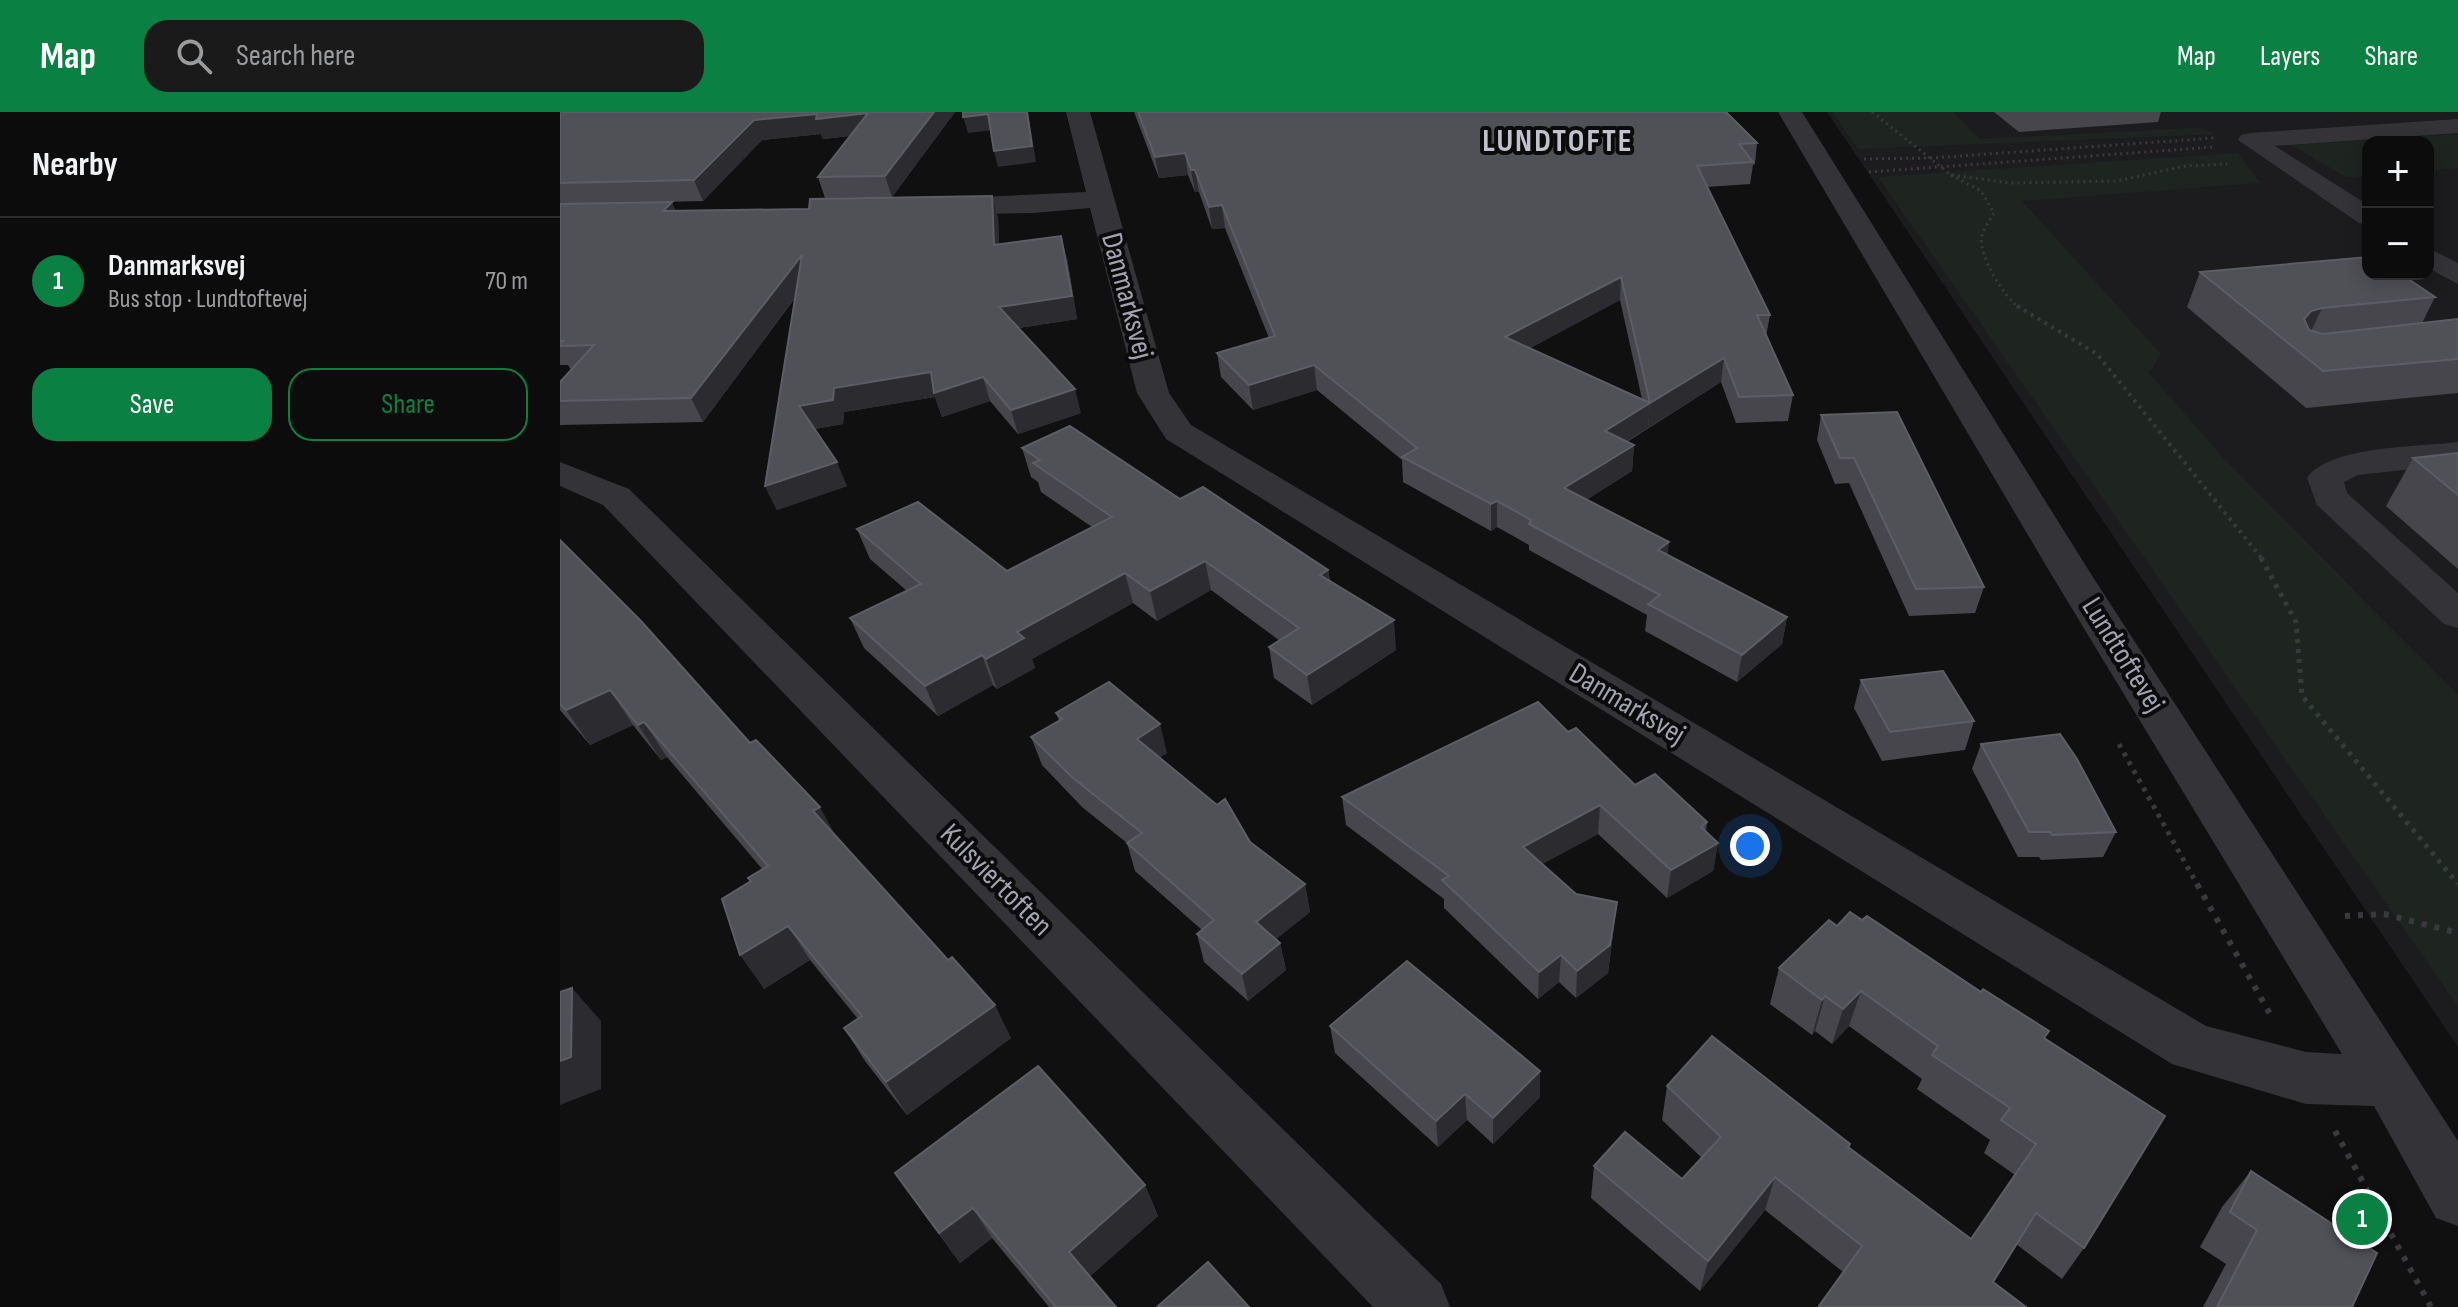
<!DOCTYPE html>
<html lang="en">
<head>
<meta charset="utf-8">
<style>
  body { margin:0; font-family:"Sofia Sans Condensed",sans-serif; background:#1a1a1b; color:#f1f3f6 }
  .controls { position:absolute; right:24px; top:24px; display:grid; overflow:hidden; border-radius:16px; box-shadow:0 4px 20px #0003 }
  .controls button { width:72px; height:72px; display:grid; place-items:center; padding:0; border:0; border-bottom:2px solid #2c2c2e; background:#0c0c0d; color:#f1f3f6; font:40px sans-serif }
  .you { position:absolute; left:1190px; top:734px; width:28px; height:28px; margin:-20px; border:6px solid #fff; border-radius:50%; background:#1a73e8; box-shadow:0 0 0 12px #1a73e833 }
  .badge { display:grid; place-items:center; width:52px; height:52px; border-radius:50%; background:#0b8043; color:#fff; font-size:26px; font-weight:700 }
  .pin { position:absolute; translate:-50% -50%; border:4px solid #fff; box-shadow:0 2px 8px #0006 }
  .list { margin:0; padding:0; list-style:none }
  h2 { display:flex; justify-content:space-between; align-items:center; height:104px; margin:0; padding:0 32px; font-size:34px }
  h2 small { font-size:26px; font-weight:400; color:#9a9b9d }
  .list li { display:grid; grid-template-columns:52px 1fr auto; gap:24px; align-items:center; box-sizing:border-box; height:128px; padding:0 32px; border-top:2px solid #2c2c2e }
  .list b { display:block; font-size:30px; white-space:nowrap }
  .list p { margin:0; font-size:26px; white-space:nowrap; color:#9a9b9d }
  .list em { font-size:26px; font-style:normal; color:#9a9b9d }
  .actions { display:flex; gap:16px; padding:24px 32px }
  .actions a { flex:1; padding:18px 0; border:2px solid #0b8043; border-radius:24px; text-align:center; font-size:28px; color:#0b8043 }
  .actions .main { background:#0b8043; color:#fff }
  .icon { flex:none; width:44px; height:44px; fill:none; stroke:currentColor; stroke-width:2; stroke-linecap:round; stroke-linejoin:round }
  .map { position:relative; flex:none; width:1898px; height:1195px; overflow:hidden }
  header { display:flex; align-items:center; gap:48px; box-sizing:border-box; height:112px; padding:0 40px; background:#0b8043; color:#fff }
  header strong { font-size:38px }
  nav { display:flex; gap:44px; margin-inline-start:auto; font-size:28px }
  .search { width:560px; height:72px; background:#1a1a1b; display:flex; align-items:center; gap:20px; box-sizing:border-box; padding:0 28px; border-radius:24px; color:#9a9b9d; font-size:30px }
  main { display:flex }
  aside { flex:1; background:#0c0c0d }
  .map>svg:first-child { display:block }
  .built { fill:#1c1c1e; fill-rule:evenodd }
  .green { fill:#1e2521 }
  .lines { fill:none; stroke-linecap:round; stroke-linejoin:round }
  .path-far3 { stroke:#39393e; stroke-width:3; stroke-dasharray:2 4; stroke-linecap:butt }
  .path-far2 { stroke:#39393e; stroke-width:4; stroke-dasharray:3 5; stroke-linecap:butt }
  .path-far1 { stroke:#39393e; stroke-width:5; stroke-dasharray:4 6; stroke-linecap:butt }
  .path { stroke:#39393e; stroke-width:6; stroke-dasharray:5 8; stroke-linecap:butt }
  .minor { fill:#333338; fill-rule:evenodd }
  .wall { fill:#46464c; fill-rule:evenodd }
  .shaded-wall { fill:#2c2c30 }
  .building { fill:#505057; stroke:#5d5d65; stroke-width:2 }
  .labels { text-anchor:middle; dominant-baseline:central; stroke-width:8; stroke-linejoin:round; paint-order:stroke }
  .street-label { font-size:30px; fill:#a2a2b1; stroke:#0b0b0c }
  .far-district-label { font-size:32px; font-weight:bold; letter-spacing:2px; fill:#c2c2cd; stroke:#0b0b0c }
</style>
</head>
<body>
<header>
<strong>Map</strong>
<div class="search"><svg class="icon" aria-label="search" viewBox="0 0 24 24"><circle cx="10" cy="10" r="6"/><path d="M15 15l6 6"/></svg>Search here</div>
<nav><a>Map</a><a>Layers</a><a>Share</a></nav>
</header>
<main>
<aside>
<h2>Nearby<small></small></h2>
<ul class="list">
<li><span class="badge">1</span><div><b>Danmarksvej</b><p>Bus stop · Lundtoftevej</p></div><em>70 m</em></li>
</ul>
<div class="actions"><a class="main">Save</a><a>Share</a></div>
</aside>
<div class="map">
<svg width="1898" height="1195" viewBox="0 0 1898 1195">
  <rect width="100%" height="100%" fill="#101011"/>
  <!-- built -->
  <path class="built" d="M1267,0h631v935zM1808,30h60v132h-60z"/>
  <!-- green -->
  <g class="green">
    <polygon points="1272,0 1394,0 1419,27 1639,16 1655,22 1298,37"/>
    <polygon points="1898,22 1898,56 1868,59 1868,30 1808,30 1808,64 1786,65 1731,33"/>
    <polygon points="1678,41 1700,71 1462,89 1601,242 1589,261 1665,348 1898,583 1898,894 1318,65"/>
  </g>
  <g class="lines">
    <!-- path-far3 -->
    <g class="path-far3">
      <polyline points="1312,0 1391,63 1451,71 1557,69 1625,54 1667,52"/>
      <polyline points="1304,47 1371,46 1654,26"/>
      <polyline points="1309,60 1654,35"/>
      <path d="M1391,63l30,16 13,22c-4,7 -10,15 -12,23 -5,18 23,63 38,72"/>
    </g>
    <!-- path-far2 -->
    <polyline class="path-far2" points="1457,194 1537,242 1703,448"/>
    <!-- path-far1 -->
    <g class="path-far1">
      <polyline points="1701,446 1736,510 1742,584 1898,772"/>
      <polyline points="1559,632 1638,774"/>
    </g>
    <!-- path -->
    <g class="path">
      <polyline points="1637,772 1710,902"/>
      <polyline points="1785,804 1824,802 1898,821"/>
      <polyline points="1775,1019 1871,1195"/>
    </g>
    <!-- minor -->
    <g class="minor">
      <polygon points="506,0 530,0 609,281 631,313 1646,914 1746,940 1782,942 1491,462 1218,0 1242,0 1531,462 1898,1029 1898,1114 1876,1106 1814,994 1746,992 1612,952 606,327 577,281 530,96 474,101 376,103 367,101 363,95 367,89 376,87 526,80"/>
      <polygon points="1898,7 1898,21 1715,34 1808,93 1808,113 1799,111 1678,28 1681,23 1690,21"/>
      <polygon points="1868,136 1898,151 1898,172 1868,156"/>
      <path d="M1898,330v22l-100,11 -14,7 3,11 111,100v35l-14,-4 -127,-119 -10,-27c23,-33 113,-31 151,-36z"/>
      <polygon points="0,350 69,377 881,1172 890,1195 813,1195 43,393 0,374"/>
    </g>
  </g>
  <!-- wall -->
  <g class="wall">
    <polygon points="0,0 395,0 332,85 265,86 258,65 290,24 263,27 261,22 202,28 143,89 56,91 116,99 438,105 439,132 507,146 517,207 459,216 521,301 458,322 430,289 382,305 375,285 284,300 283,312 255,317 287,374 217,398 205,374 235,186 143,310 0,313 0,270 11,258 8,253 0,253"/>
    <path d="M574,0h592l31,31 -2,21 -2,1 -3,19 -43,3 63,128 -4,22 27,58 -5,26 -52,2 -15,-41 -94,60 7,3 -2,26 -46,29 83,42 -2,12 120,63 -5,27 -45,38 -92,-51 2,-16 -118,-65v-5l-32,-18 -6,4 -88,-49 -1,-22 -85,-70 -64,20 -32,-33 -4,-24 52,-15 -44,-110 -13,1 -13,-37h-4l-7,-17 -29,3zM1060,188l22,99 -112,-51z"/>
    <polygon points="1434,0 1601,0 1598,10 1459,20"/>
    <polygon points="1640,160 1875,185 1862,211 1898,207 1898,281 1746,296 1627,195"/>
    <polygon points="1261,303 1424,475 1415,501 1349,504 1289,371 1275,372 1257,328"/>
    <polygon points="462,336 620,387 768,458 770,468 836,538 752,593 714,566 709,535 720,529 651,478 597,509 573,491 472,547 475,556 437,577 433,573 378,604 304,536 290,506 347,479 310,447 297,417 447,459 532,415 481,380 478,370 471,365"/>
    <polygon points="1898,341 1898,457 1826,394 1853,346"/>
    <polygon points="0,428 275,723 451,926 347,1003 305,949 284,916 298,907 250,848 204,877 190,770 188,766 203,758 107,645 101,648 73,613 30,633 0,598"/>
    <polygon points="1301,568 1414,609 1405,638 1322,649 1294,596"/>
    <polygon points="496,601 607,641 600,645 690,730 745,772 750,800 716,827 720,831 726,858 688,889 644,850 637,822 642,818 575,759 567,731 522,695 482,653 471,625 499,609"/>
    <polygon points="1008,620 1075,673 1147,710 1146,720 1158,731 1153,759 1107,786 1038,722 982,752 1016,782 1057,790 1048,861 1016,886 999,870 978,887 884,796 884,787 786,713 782,685"/>
    <polygon points="1421,632 1556,720 1543,745 1481,748 1479,745 1458,745 1412,657"/>
    <polygon points="1277,814 1485,927 1524,1136 1502,1167 1456,1132 1433,1170 1466,1195 1258,1195 1283,1160 1205,1098 1140,1179 1031,1086 1034,1054 1122,1067 1142,1046 1102,1008 1107,974 1289,1036 1411,1127 1455,1063 1424,1041 1430,1028 1357,977 1362,967 1289,914 1272,932 1255,919 1252,923 1210,892 1219,856"/>
    <polygon points="770,914 980,985 933,1032 907,1008 878,1035 775,941"/>
    <polygon points="1691,1059 1792,1195 1643,1195 1666,1152 1640,1135 1662,1095"/>
    <polygon points="335,1061 585,1073 598,1104 530,1164 556,1195 489,1195 432,1126 400,1151"/>
  </g>
  <!-- shaded-wall -->
  <g class="shaded-wall">
    <polygon points="374,0 395,0 332,85 325,64"/>
    <polygon points="467,0 468,0 476,50 438,55 434,39"/>
    <polygon points="308,1 315,21 263,27 261,22 202,28 143,89 134,68 194,8 257,2"/>
    <polygon points="428,2 433,18 408,21 403,5"/>
    <polygon points="625,41 628,63 599,66 595,45"/>
    <polygon points="631,58 635,58 639,80 635,80"/>
    <polygon points="432,84 438,105 440,155 434,133"/>
    <polygon points="112,90 121,111 103,99"/>
    <polygon points="662,93 665,116 652,117 649,95"/>
    <polygon points="501,124 507,146 517,207 446,218 439,195"/>
    <polygon points="242,143 250,165 143,310 131,286"/>
    <polygon points="1061,165 1060,188 945,250 945,225"/>
    <polygon points="1762,196 1745,232 1744,207 1751,199"/>
    <polygon points="1164,246 1161,270 1088,316 1090,291"/>
    <polygon points="754,253 757,278 693,298 689,273"/>
    <polygon points="371,260 423,265 430,289 382,305 375,285 284,300 283,312 249,318 239,294 274,276"/>
    <polygon points="515,277 521,301 458,322 451,298"/>
    <polygon points="1090,291 1088,316 1043,344 1045,319"/>
    <polygon points="1074,333 1072,359 1003,403 1004,376"/>
    <polygon points="277,350 287,374 217,398 205,374"/>
    <polygon points="937,389 937,415 931,419 931,392"/>
    <polygon points="1109,430 1106,457 1098,438"/>
    <polygon points="645,449 651,478 597,509 590,479"/>
    <polygon points="768,458 772,488 760,463"/>
    <polygon points="565,461 573,491 472,547 475,556 437,577 426,547 457,520"/>
    <polygon points="1227,505 1222,532 1177,570 1182,543"/>
    <polygon points="834,508 836,538 752,593 747,563"/>
    <polygon points="422,543 433,573 378,604 365,574"/>
    <polygon points="50,578 73,613 30,633 6,598"/>
    <polygon points="84,610 107,645 101,648 78,613"/>
    <polygon points="600,612 607,641 585,655 577,627"/>
    <polygon points="1040,693 1038,722 962,763 963,735"/>
    <polygon points="260,695 279,730 253,699"/>
    <polygon points="1158,731 1153,759 1107,786 1111,758"/>
    <polygon points="745,772 750,800 702,838 696,810"/>
    <polygon points="1057,790 1048,861 1016,886 1017,859"/>
    <polygon points="228,814 250,848 204,877 180,843"/>
    <polygon points="720,831 726,858 688,889 682,862"/>
    <polygon points="1001,843 999,870 978,887 979,860"/>
    <polygon points="12,876 41,909 41,977 0,993 0,949"/>
    <polygon points="1301,879 1289,914 1272,932 1283,897"/>
    <polygon points="1265,884 1255,919 1252,923 1262,888"/>
    <polygon points="435,893 451,926 347,1003 326,970"/>
    <polygon points="980,959 980,985 933,1032 933,1006"/>
    <polygon points="905,982 907,1008 878,1035 876,1009"/>
    <polygon points="1215,1065 1205,1098 1140,1179 1148,1149"/>
    <polygon points="585,1073 598,1104 525,1169 509,1140"/>
    <polygon points="413,1096 432,1126 400,1151 379,1121"/>
  </g>
  <!-- building -->
  <g class="building">
    <polygon points="0,0 374,0 325,64 258,65 308,1 256,7 257,2 194,8 134,68 0,71"/>
    <polygon points="403,0 467,0 472,34 434,39 428,2 403,5"/>
    <polygon points="578,0 1166,0 1197,31 1179,32 1193,50 1137,54 1210,203 1197,203 1233,283 1179,285 1164,246 1090,291 1061,165 945,225 1090,291 1045,319 1074,333 1004,376 1109,430 1098,438 1227,505 1182,543 1088,492 1100,483 969,412 971,408 937,389 931,392 842,345 857,336 754,253 689,273 657,241 715,224 662,93 649,95 635,58 631,58 625,41 595,45"/>
    <polygon points="432,84 434,133 501,124 512,184 439,195 515,277 451,298 423,265 374,281 371,260 274,276 273,288 239,294 277,350 205,374 242,143 131,286 0,289 0,270 34,233 0,234 0,232 3,229 0,229 0,92 112,90 103,99 249,97 250,87"/>
    <polygon points="1808,145 1808,162 1841,162 1875,185 1762,196 1751,199 1744,207 1749,218 1763,222 1898,207 1898,247 1763,259 1640,160"/>
    <polygon points="1337,300 1424,475 1356,477 1294,346 1280,346 1261,303"/>
    <polygon points="510,314 620,387 643,375 768,458 760,463 834,508 747,563 709,535 739,516 645,449 590,479 565,461 457,520 464,526 426,547 422,543 365,574 290,506 361,472 297,417 358,390 447,459 552,405 473,351 480,348 462,336"/>
    <polygon points="1898,341 1898,383 1853,346"/>
    <polygon points="0,428 81,509 190,631 196,628 260,695 253,699 388,848 392,845 435,893 326,970 284,916 302,904 228,814 180,843 162,787 191,769 188,766 208,754 84,610 78,613 50,578 6,598 0,592"/>
    <polygon points="1383,559 1414,609 1330,620 1301,568"/>
    <polygon points="549,570 600,612 577,627 657,693 665,687 690,730 745,772 696,810 720,831 682,862 637,822 654,808 567,731 582,721 513,666 471,625 502,607 496,601"/>
    <polygon points="978,590 1008,620 1016,616 1075,673 1095,662 1147,710 1141,715 1158,731 1111,758 1040,693 963,735 1016,782 1057,790 1050,833 1017,859 1001,843 979,860 882,768 889,764 782,685"/>
    <polygon points="1500,622 1517,647 1556,720 1492,723 1490,720 1469,720 1421,632"/>
    <polygon points="1290,800 1302,808 1307,804 1421,880 1423,877 1489,919 1484,926 1605,1004 1524,1136 1476,1101 1433,1170 1466,1195 1260,1195 1259,1194 1302,1134 1215,1065 1148,1149 1034,1054 1065,1020 1122,1067 1161,1025 1107,974 1152,924 1290,1032 1288,1035 1411,1127 1476,1032 1441,1008 1450,996 1372,943 1378,934 1301,879 1283,897 1265,884 1262,888 1219,856 1269,808 1277,814"/>
    <polygon points="847,849 980,959 933,1006 905,982 876,1009 770,914"/>
    <polygon points="12,876 11,945 0,949 0,880"/>
    <polygon points="478,954 585,1073 509,1140 556,1195 496,1195 413,1096 379,1121 335,1061"/>
    <polygon points="1691,1059 1817,1141 1792,1195 1657,1195 1697,1118 1670,1100"/>
    <polygon points="648,1150 689,1195 597,1195"/>
  </g>
  <g class="labels">
    <!-- street labels -->
    <g class="street-label">
      <text transform="translate(567 184) rotate(75)">Danmarksvej</text>
      <text transform="translate(1563 543) rotate(58)">Lundtoftevej</text>
      <text transform="translate(1067 592) rotate(31)">Danmarksvej</text>
      <text transform="translate(436 768) rotate(45)">Kulsviertoften</text>
    </g>
    <!-- far-district labels -->
    <g class="far-district-label">
      <text x="998" y="29">LUNDTOFTE</text>
    </g>
  </g>
</svg>
<div class="controls">
<button>+</button>
<button>−</button>
</div>
<div class="you"></div>
<div class="pin badge" style="left:1802px;top:1107px">1</div>
</div>
</main>
</body>
</html>
